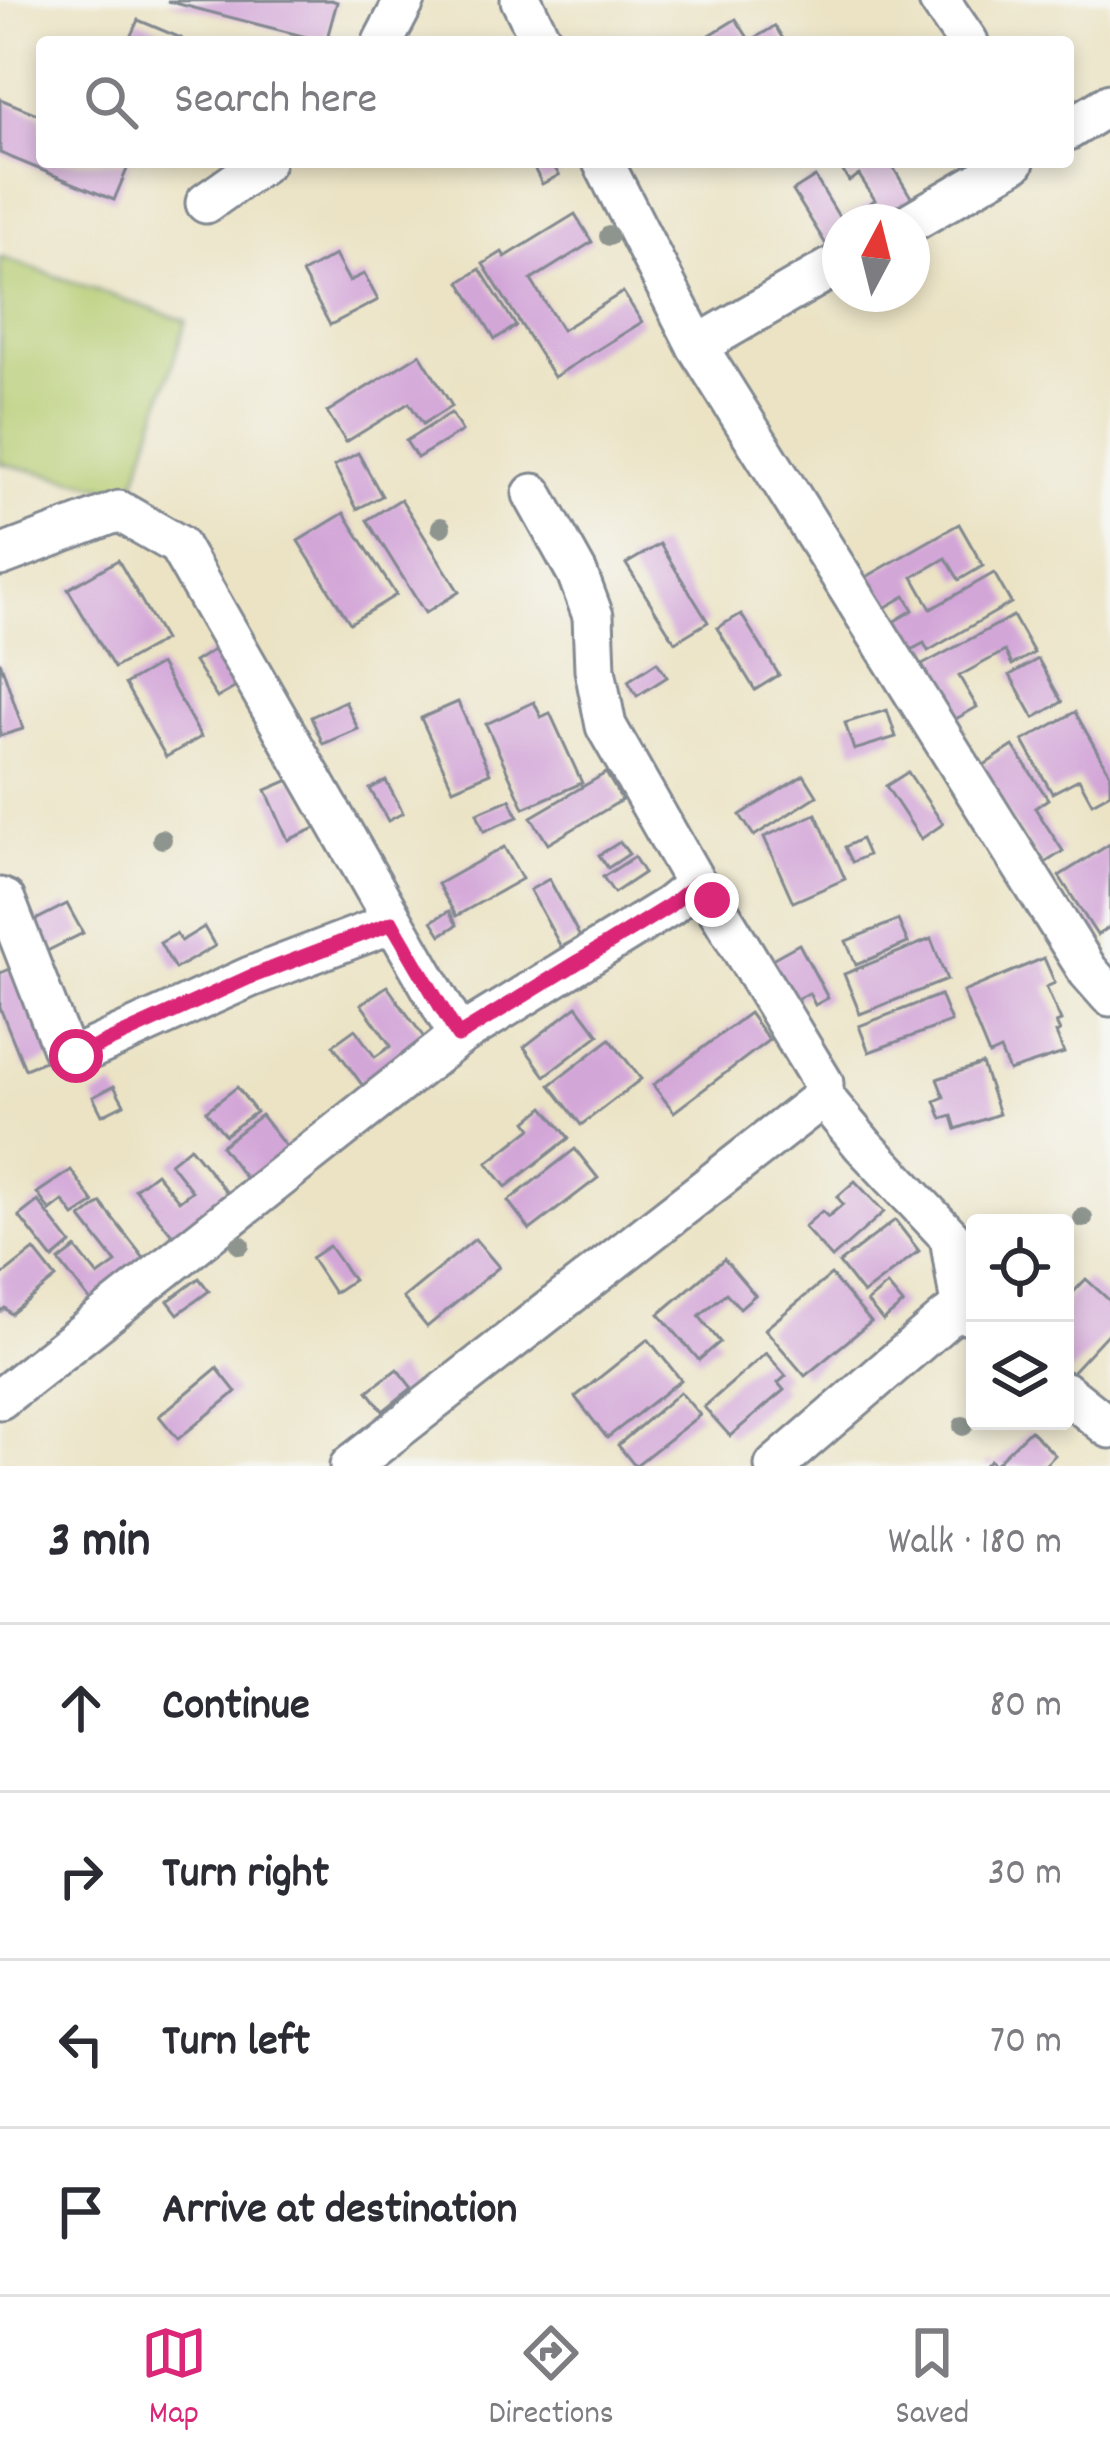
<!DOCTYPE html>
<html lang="en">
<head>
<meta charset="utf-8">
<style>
  body { margin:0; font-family:Dekko,sans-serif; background:#f7f7f7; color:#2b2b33 }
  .controls { position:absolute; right:36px; bottom:36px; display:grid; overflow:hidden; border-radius:12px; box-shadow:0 6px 18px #0003 }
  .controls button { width:108px; height:108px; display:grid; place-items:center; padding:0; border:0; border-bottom:3px solid #e1e1e2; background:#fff; color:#2b2b33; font:60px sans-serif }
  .compass { position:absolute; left:822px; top:204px; width:108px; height:108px; border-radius:50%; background:#fff; box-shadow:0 6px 18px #0003; rotate:7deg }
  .stop { position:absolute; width:36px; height:36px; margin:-27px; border:9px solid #db2777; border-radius:50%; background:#fff }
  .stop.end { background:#db2777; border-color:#fff; box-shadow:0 3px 12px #0008 }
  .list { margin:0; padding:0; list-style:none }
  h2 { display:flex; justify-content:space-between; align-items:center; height:156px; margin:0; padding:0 48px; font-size:51px }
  h2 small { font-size:39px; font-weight:400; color:#7c7c81 }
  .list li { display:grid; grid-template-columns:78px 1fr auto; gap:36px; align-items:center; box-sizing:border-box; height:168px; padding:0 48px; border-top:3px solid #e1e1e2 }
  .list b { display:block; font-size:45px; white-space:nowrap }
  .list em { font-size:39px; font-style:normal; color:#7c7c81 }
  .icon { flex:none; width:66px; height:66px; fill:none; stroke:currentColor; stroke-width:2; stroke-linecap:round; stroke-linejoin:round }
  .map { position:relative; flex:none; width:1110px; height:1466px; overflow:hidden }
  .search { position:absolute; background:#fff; box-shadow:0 6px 18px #0003; left:36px; right:36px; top:36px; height:132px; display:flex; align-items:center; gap:30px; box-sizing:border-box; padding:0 42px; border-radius:12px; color:#7c7c81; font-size:45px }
  .sheet { height:828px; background:#fff }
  nav { display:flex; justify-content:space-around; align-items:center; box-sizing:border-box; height:168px; border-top:3px solid #e1e1e2; background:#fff; font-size:33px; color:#7c7c81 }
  nav a { display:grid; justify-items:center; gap:6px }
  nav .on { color:#db2777 }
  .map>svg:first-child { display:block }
  .green { fill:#b5cc71; stroke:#687e68; stroke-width:3 }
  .building { fill:#d3a6d8 }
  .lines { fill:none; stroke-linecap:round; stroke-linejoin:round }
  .minor-casing { stroke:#838991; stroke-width:45 }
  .minor { stroke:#fff; stroke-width:39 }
  .tree { fill:#8e958f }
  .route { stroke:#db2777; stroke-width:15 }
</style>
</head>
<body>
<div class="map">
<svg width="1110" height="1466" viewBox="0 0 1110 1466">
  <rect width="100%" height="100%" fill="#f6f6f2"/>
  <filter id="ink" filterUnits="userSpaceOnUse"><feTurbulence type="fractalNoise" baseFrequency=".00833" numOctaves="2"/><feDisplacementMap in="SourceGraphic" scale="24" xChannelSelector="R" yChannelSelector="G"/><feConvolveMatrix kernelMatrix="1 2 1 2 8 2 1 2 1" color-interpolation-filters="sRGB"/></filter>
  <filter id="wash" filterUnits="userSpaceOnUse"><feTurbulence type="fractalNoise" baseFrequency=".004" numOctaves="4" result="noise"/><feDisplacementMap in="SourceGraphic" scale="48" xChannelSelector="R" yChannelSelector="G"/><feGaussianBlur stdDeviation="2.7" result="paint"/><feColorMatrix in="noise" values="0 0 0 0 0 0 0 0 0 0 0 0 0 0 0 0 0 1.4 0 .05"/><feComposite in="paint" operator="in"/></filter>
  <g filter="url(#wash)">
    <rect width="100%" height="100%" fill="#ebe3c4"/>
    <!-- green -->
    <polygon class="green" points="0,257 186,321 132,493 0,463"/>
    <g id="blocks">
      <!-- building -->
      <g class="building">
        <polygon points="331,0 337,2 326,42 167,1"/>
        <polygon points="736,19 750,41 775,26 785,42 708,42 705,38"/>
        <polygon points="138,20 181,38 179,42 128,42"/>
        <polygon points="0,99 42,116 42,162 130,162 114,200 0,153"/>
        <polygon points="546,162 551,162 559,175 542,184 534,168"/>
        <polygon points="837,162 890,162 918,209 897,222 840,222 840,257 835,259 793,191 815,177 841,220 875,200 859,175 849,181"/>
        <polygon points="575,214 592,242 531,280 562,330 623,292 642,322 554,377 483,264 502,252 505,257"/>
        <polygon points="335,255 349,281 364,274 378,300 330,325 302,273"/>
        <polygon points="480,269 516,326 495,339 460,282"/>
        <polygon points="420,354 452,406 423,424 409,403 346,442 327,412"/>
        <polygon points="451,413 462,431 417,458 406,441"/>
        <polygon points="358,453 382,496 357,509 334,466"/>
        <polygon points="401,499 459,592 425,613 367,520"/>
        <polygon points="344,513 396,595 350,623 298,541"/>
        <polygon points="959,524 983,566 959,580 946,558 913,577 931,609 994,573 1011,603 928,651 924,643 905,653 888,625 913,610 905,596 879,611 861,580"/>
        <polygon points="660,544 708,622 675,642 626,564"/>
        <polygon points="118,560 164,640 114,668 68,589"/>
        <polygon points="741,614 779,675 755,690 717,628"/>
        <polygon points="1013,616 1034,653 1012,665 1005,651 959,676 977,707 952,721 922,665"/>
        <polygon points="213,650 236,687 217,698 194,662"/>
        <polygon points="1038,659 1062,702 1034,718 1010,675"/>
        <polygon points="0,661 23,729 0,736"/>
        <polygon points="657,662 667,677 637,696 628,681"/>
        <polygon points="160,664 201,737 166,757 125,684"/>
        <polygon points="345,701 358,729 323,744 311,717"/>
        <polygon points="458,702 490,773 453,789 421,718"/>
        <polygon points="534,702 541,717 550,713 582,783 524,808 486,724"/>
        <polygon points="887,710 896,737 854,750 845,723"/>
        <polygon points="1075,712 1110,774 1110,793 1092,803 1079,779 1052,793 1023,741"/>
        <polygon points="1013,746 1048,799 1035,808 1063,851 1042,865 978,769"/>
        <polygon points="908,772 943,824 921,839 886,786"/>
        <polygon points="606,773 622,800 548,844 531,817"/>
        <polygon points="804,775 817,796 754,836 740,815"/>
        <polygon points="294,778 316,828 288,840 266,790"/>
        <polygon points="386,781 403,813 388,821 370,789"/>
        <polygon points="510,799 518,817 484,831 477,813"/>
        <polygon points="816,814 845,879 793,902 764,837"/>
        <polygon points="861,839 868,855 852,862 845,847"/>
        <polygon points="620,842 629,854 608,868 599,855"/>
        <polygon points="1110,844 1110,927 1097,935 1059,876"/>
        <polygon points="504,847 522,879 456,916 438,884"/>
        <polygon points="634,857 644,873 614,893 603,877"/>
        <polygon points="549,879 580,937 561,947 530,890"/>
        <polygon points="67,904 83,933 41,954 26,925"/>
        <polygon points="449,911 457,925 441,935 432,921"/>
        <polygon points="898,920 908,943 856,965 846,941"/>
        <polygon points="204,927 215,946 175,969 160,943 176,934 181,941"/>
        <polygon points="931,939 947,980 860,1014 844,974"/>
        <polygon points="799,944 828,998 815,1005 809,993 792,1002 770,960"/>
        <polygon points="1044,958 1055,983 1046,987 1061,1021 1056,1023 1060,1031 1056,1033 1064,1053 1009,1071 1000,1050 989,1055 963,992"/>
        <polygon points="19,965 57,1056 25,1069 0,1008 0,973"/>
        <polygon points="387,986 430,1046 371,1097 333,1045 355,1029 375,1057 391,1046 361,1004"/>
        <polygon points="940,995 951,1022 869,1052 859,1026"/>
        <polygon points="577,1006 599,1035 545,1076 524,1047"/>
        <polygon points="749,1013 769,1040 674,1112 653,1085"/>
        <polygon points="610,1039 641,1079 581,1125 550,1085"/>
        <polygon points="982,1064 999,1114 956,1129 952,1116 942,1119 935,1101 944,1097 937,1079"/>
        <polygon points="114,1086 124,1104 102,1115 93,1097"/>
        <polygon points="237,1087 256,1112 225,1135 206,1111"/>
        <polygon points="544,1107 569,1138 506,1187 487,1163 532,1128 527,1121"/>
        <polygon points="261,1115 297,1161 256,1192 221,1146"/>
        <polygon points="190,1147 237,1205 183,1248 135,1189 156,1173 179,1201 192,1191 170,1163"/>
        <polygon points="575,1149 598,1178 530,1230 508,1201"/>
        <polygon points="71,1170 94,1203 74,1216 63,1201 50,1211 37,1193"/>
        <polygon points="855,1181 884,1212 832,1258 804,1227 822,1211 828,1217 843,1204 837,1197"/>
        <polygon points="38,1201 71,1244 53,1259 19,1216"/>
        <polygon points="101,1203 153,1270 98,1311 59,1261 76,1248 98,1276 116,1263 81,1218"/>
        <polygon points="895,1220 919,1251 863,1294 839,1263"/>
        <polygon points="475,1239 499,1267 427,1327 403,1298"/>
        <polygon points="329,1246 353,1280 334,1293 311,1258"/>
        <polygon points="34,1250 56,1278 11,1314 5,1308 0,1312 0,1277"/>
        <polygon points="724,1259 755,1295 740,1308 726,1293 699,1316 720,1342 699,1360 659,1314"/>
        <polygon points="831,1275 871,1322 805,1376 765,1329"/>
        <polygon points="199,1278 209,1291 178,1314 168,1301"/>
        <polygon points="1086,1279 1110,1301 1110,1331 1071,1373 1065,1368 1065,1301"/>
        <polygon points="887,1285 903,1304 883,1321 867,1302"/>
        <polygon points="648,1339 681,1380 607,1438 575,1397"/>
        <polygon points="766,1353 786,1376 778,1383 784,1390 730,1436 704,1407"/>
        <polygon points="217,1368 236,1392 178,1439 159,1416"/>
        <polygon points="397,1369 412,1388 383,1411 368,1391"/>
        <polygon points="680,1392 700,1415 635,1466 618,1445"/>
        <polygon points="1030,1430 1055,1455 1044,1466 984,1466 990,1460 994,1465"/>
      </g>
    </g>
  </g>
  <g filter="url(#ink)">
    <use href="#blocks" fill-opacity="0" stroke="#838991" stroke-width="3"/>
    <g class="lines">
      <defs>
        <g id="minor">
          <polyline points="521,0 542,42"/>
          <polyline points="939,0 968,42"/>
          <polyline points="383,42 405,0"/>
          <polyline points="1068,130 1110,104"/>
          <polyline points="603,162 697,346 1088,971 1110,996"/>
          <polyline points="206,203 264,162"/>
          <polyline points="911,222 1014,162"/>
          <polyline points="697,346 840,263"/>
          <polyline points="0,556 119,511 178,545 459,1036"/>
          <polyline points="0,898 5,900 64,1051 75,1056 250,977 392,923"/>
          <polyline points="823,1097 863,1145 950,1237 962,1312"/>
          <polyline points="1065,1392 1110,1428"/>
          <polyline points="0,1399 459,1036 669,906 696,884"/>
          <polyline points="350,1466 823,1097 823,1083 712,900 696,884 606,726 595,670 593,616 577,573 533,494"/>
          <polyline points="775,1466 948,1317 962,1312 975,1317"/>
        </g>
      </defs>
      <!-- minor casing -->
      <use href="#minor" class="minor-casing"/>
      <!-- minor -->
      <use href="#minor" class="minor"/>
    </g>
    <!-- trees -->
    <g class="tree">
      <circle cx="609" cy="236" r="10"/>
      <circle cx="441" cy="527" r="10"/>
      <circle cx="162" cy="839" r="10"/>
      <circle cx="1083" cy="1218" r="10"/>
      <circle cx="240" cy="1245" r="10"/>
      <circle cx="963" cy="1426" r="10"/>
    </g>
  </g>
  <g class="lines" filter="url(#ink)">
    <!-- route -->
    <polyline class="route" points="76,1056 250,977 392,923 458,1036 669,906 696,884 712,900"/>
  </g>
</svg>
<div class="controls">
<button><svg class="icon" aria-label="locate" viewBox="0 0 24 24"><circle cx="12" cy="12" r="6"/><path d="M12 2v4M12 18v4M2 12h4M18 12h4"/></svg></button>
<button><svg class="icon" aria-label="layers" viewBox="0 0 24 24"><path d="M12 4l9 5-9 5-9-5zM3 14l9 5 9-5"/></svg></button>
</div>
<svg class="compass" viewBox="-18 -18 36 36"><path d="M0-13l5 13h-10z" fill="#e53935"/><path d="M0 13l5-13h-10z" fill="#7c7c81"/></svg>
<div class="stop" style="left:76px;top:1056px"></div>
<div class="stop end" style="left:712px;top:900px"></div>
<div class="search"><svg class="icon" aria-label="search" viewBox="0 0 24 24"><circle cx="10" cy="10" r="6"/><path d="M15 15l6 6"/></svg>Search here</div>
</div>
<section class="sheet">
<h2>3 min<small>Walk · 180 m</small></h2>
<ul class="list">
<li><svg class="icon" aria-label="ahead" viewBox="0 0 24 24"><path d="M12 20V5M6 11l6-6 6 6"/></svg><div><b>Continue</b></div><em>80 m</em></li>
<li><svg class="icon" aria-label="right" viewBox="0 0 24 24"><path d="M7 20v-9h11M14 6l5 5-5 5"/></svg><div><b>Turn right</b></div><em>30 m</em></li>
<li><svg class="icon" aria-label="left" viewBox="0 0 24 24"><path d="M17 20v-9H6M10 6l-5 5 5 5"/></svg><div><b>Turn left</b></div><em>70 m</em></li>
<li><svg class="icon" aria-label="arrive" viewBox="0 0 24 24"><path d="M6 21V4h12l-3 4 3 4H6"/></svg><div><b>Arrive at destination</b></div></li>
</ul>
</section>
<nav>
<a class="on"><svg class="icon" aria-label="map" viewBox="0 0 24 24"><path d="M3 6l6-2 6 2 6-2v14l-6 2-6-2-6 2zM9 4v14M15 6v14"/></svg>Map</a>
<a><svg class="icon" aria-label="directions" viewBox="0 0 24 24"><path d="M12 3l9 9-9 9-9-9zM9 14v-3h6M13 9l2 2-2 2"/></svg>Directions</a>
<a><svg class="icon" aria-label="saved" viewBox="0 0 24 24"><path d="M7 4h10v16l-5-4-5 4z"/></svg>Saved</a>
</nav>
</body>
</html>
